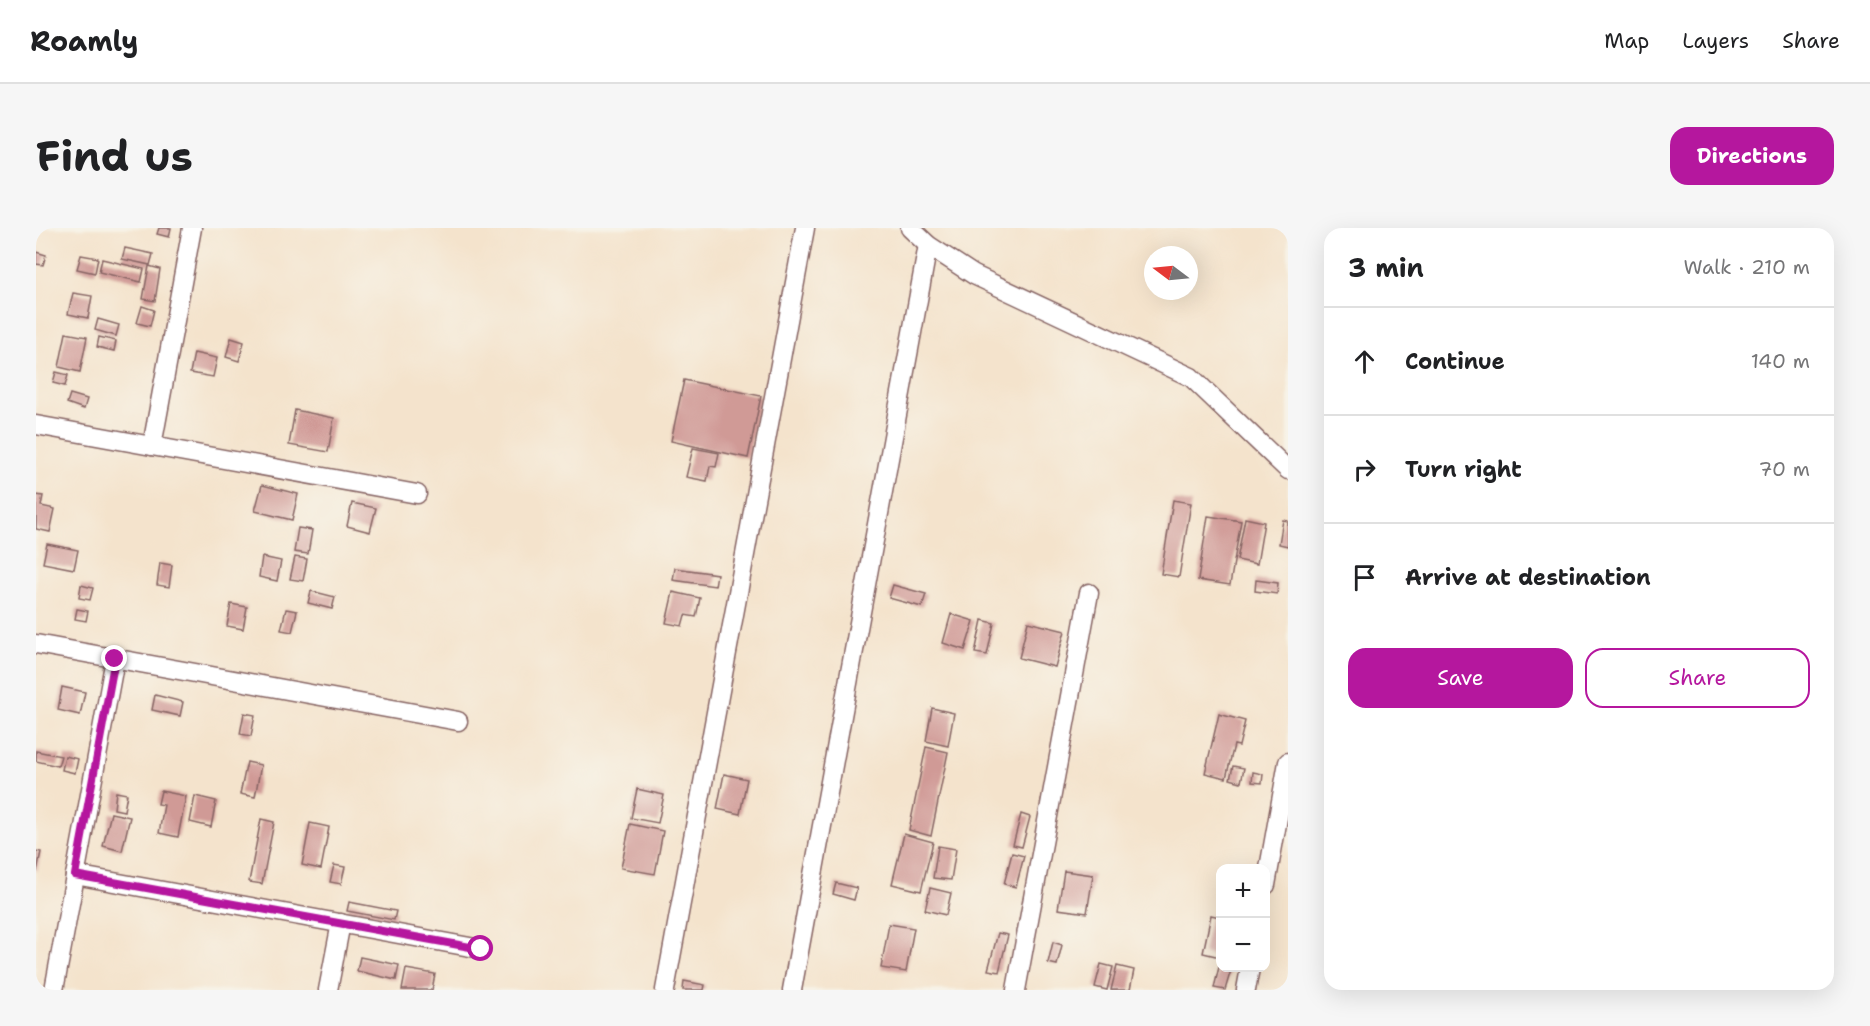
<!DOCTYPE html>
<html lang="en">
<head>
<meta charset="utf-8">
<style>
  body { margin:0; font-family:"Shantell Sans",sans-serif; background:#f6f6f6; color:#202124 }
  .controls { position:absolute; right:18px; bottom:18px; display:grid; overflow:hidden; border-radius:12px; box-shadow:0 6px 24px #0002 }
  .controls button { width:54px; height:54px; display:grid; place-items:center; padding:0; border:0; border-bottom:2px solid #e0e0e0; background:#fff; color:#202124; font:30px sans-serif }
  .compass { position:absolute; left:1108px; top:18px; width:54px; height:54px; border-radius:50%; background:#fff; box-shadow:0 6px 24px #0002; rotate:286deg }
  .stop { position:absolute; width:18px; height:18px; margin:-14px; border:4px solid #b5179e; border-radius:50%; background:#fff }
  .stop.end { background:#b5179e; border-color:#fff; box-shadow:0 2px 6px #0008 }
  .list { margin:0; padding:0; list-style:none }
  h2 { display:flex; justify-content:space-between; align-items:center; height:78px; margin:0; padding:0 24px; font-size:26px }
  h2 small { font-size:20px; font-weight:400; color:#757577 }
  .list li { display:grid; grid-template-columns:39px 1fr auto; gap:18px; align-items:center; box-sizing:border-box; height:108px; padding:0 24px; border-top:2px solid #e0e0e0 }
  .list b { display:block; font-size:22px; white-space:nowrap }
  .list em { font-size:20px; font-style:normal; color:#757577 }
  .actions { display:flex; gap:12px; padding:18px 24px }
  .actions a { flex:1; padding:14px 0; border:2px solid #b5179e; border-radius:18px; text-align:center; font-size:21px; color:#b5179e }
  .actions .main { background:#b5179e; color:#fff }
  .icon { flex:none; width:33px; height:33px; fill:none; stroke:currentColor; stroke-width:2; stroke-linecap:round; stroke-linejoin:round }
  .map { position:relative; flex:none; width:1252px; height:762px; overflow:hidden; border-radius:18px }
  header { display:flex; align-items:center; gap:36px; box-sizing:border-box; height:84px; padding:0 30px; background:#fff; border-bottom:2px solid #e0e0e0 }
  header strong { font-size:28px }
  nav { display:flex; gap:33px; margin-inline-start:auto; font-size:21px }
  .intro { display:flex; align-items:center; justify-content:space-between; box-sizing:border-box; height:144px; padding:0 36px }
  h1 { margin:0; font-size:42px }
  .button { padding:15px 27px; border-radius:18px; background:#b5179e; color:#fff; font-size:21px; font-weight:700 }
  main { display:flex; gap:36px; padding:0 36px }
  aside { flex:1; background:#fff; border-radius:18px; box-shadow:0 6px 24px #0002 }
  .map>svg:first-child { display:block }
  .building { fill:#d09a96 }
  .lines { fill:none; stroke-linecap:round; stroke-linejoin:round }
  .minor-casing { stroke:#866463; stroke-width:21 }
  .minor { stroke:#fff; stroke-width:18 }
  .route { stroke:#b5179e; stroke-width:8 }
</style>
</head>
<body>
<header>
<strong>Roamly</strong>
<nav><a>Map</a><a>Layers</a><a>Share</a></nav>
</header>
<div class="intro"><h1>Find us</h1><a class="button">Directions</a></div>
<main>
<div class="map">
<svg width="1252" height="762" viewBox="0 0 1252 762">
  <rect width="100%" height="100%" fill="#f7f3e8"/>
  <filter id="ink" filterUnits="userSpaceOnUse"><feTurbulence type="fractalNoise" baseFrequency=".0167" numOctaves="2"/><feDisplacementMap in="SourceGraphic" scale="12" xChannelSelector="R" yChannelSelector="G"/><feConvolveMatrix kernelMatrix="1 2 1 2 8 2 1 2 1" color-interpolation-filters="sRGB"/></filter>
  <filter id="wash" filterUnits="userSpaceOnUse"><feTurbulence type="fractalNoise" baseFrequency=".008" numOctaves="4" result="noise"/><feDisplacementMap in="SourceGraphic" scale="24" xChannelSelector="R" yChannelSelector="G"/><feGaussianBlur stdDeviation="1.35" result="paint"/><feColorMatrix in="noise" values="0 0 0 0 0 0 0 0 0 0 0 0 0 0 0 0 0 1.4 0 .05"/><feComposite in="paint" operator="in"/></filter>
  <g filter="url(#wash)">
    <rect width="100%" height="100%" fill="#f4e3cc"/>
    <g id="blocks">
      <!-- building -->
      <g class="building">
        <polygon points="123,0 135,0 133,9 121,6"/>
        <polygon points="89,20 117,26 114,37 86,31"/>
        <polygon points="0,24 10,27 7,37 0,36"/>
        <polygon points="45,27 62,30 59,45 41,41"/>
        <polygon points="66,31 108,41 105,54 63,44"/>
        <polygon points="113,38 124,41 119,73 107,71"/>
        <polygon points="37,65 56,68 52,90 32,86"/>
        <polygon points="106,78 118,82 114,98 101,95"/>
        <polygon points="62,91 83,97 80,108 59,102"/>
        <polygon points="30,105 51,109 44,144 23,139"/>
        <polygon points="63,109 80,113 78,123 61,119"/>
        <polygon points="195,110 208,114 203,133 190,129"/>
        <polygon points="158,125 181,130 177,149 154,145"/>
        <polygon points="20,144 32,147 29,158 17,155"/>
        <polygon points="648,152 725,168 712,230 635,213"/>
        <polygon points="34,166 51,171 48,181 31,175"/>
        <polygon points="259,182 298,190 292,224 253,217"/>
        <polygon points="657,220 683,225 680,239 674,238 671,253 650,249"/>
        <polygon points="226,257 262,266 256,292 219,283"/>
        <polygon points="0,267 7,268 5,278 19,281 14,304 0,301"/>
        <polygon points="1137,272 1155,275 1143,349 1125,346"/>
        <polygon points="316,275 340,280 334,304 311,298"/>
        <polygon points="1172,288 1205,293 1194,357 1162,352"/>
        <polygon points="1209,290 1228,294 1221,336 1201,332"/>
        <polygon points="1247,292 1252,293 1252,318 1243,316"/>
        <polygon points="262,300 276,302 272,326 258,324"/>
        <polygon points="11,316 42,322 38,341 7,335"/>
        <polygon points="226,329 245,333 241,353 223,349"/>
        <polygon points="259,329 271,331 267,353 254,351"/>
        <polygon points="124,335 136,337 133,359 121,357"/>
        <polygon points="639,340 681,346 679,358 637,352"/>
        <polygon points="1220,352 1242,355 1241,366 1219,363"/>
        <polygon points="45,357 57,360 54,372 43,370"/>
        <polygon points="857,357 890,366 886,379 853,370"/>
        <polygon points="275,363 299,369 296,381 272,375"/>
        <polygon points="637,364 664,370 660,389 649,387 646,398 630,395"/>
        <polygon points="195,376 211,379 207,401 191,398"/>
        <polygon points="41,381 52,383 50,393 39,391"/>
        <polygon points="250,381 261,383 256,404 245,402"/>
        <polygon points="915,386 938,393 929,422 907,415"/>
        <polygon points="946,392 958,395 951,427 939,425"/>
        <polygon points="992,394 1029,403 1019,439 983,430"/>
        <polygon points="26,459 49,464 44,487 22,482"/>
        <polygon points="119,467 147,474 144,488 116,482"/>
        <polygon points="896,480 918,485 912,518 890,513"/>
        <polygon points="208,485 219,487 215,508 204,506"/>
        <polygon points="1183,486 1209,493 1203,518 1198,517 1190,550 1169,545"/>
        <polygon points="890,519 912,524 895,608 873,602"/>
        <polygon points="0,523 25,528 22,538 0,533"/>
        <polygon points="29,528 42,531 39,545 26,542"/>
        <polygon points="211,534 225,537 219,569 204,566"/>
        <polygon points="1197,538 1208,540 1205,554 1194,551"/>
        <polygon points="1217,544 1227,546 1226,555 1216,554"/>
        <polygon points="688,546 711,551 704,586 681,581"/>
        <polygon points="601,561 628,567 622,595 595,590"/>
        <polygon points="125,563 150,568 142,609 123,605 128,577 122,576"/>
        <polygon points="80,564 91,566 88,583 78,581"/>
        <polygon points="159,568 180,573 175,599 154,594"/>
        <polygon points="75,585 94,589 86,623 67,618"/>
        <polygon points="985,586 994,589 986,619 977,617"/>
        <polygon points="225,591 238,594 226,656 213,654"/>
        <polygon points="274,595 293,599 285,641 266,637"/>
        <polygon points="594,596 627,603 619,646 585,640"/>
        <polygon points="868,606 897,614 885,663 856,656"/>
        <polygon points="902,618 920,621 915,652 897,650"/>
        <polygon points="0,623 5,624 1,643 0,643"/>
        <polygon points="976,625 988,628 980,659 968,656"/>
        <polygon points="298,637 309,639 305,656 294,654"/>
        <polygon points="1028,643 1057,647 1051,685 1022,681"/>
        <polygon points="800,655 821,660 818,672 797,666"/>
        <polygon points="894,660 915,665 910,687 889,682"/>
        <polygon points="313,674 360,683 358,692 311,683"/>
        <polygon points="1175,687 1184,689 1184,729 1167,725"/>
        <polygon points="853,696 878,700 870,744 845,740"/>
        <polygon points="962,705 972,707 963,744 952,742"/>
        <polygon points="1017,714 1026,717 1021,737 1012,735"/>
        <polygon points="324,729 363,737 360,752 321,743"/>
        <polygon points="1065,736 1077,739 1071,762 1059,759"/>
        <polygon points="1081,738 1098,742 1094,762 1075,762"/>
        <polygon points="1183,739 1195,742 1189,762 1178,760"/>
        <polygon points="370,741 399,746 396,762 366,762"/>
        <polygon points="648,753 669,757 668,762 647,762"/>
      </g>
    </g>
  </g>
  <g filter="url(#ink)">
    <use href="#blocks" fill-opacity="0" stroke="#866463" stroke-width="1.5"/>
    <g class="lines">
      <defs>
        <g id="minor">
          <polyline points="874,0 892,17 938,47 1155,149 1252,242"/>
          <polyline points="0,197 381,266"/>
          <polyline points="116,218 156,0"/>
          <polyline points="0,416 422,493"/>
          <polyline points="39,647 445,721"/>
          <polyline points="1230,657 1252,534"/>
          <polyline points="18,762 79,431"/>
          <polyline points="292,762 305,695"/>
          <polyline points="629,762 769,0"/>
          <polyline points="756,762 892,17"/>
          <polyline points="980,762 1053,365"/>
          <polyline points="1210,762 1214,740"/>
        </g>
      </defs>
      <!-- minor casing -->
      <use href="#minor" class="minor-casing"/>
      <!-- minor -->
      <use href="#minor" class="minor"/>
    </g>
  </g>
  <g class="lines" filter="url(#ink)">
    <!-- route -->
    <polyline class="route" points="79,431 39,647 445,721"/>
  </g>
</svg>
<div class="controls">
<button>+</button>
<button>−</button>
</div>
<svg class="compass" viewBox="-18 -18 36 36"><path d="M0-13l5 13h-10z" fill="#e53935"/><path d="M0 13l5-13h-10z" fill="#757577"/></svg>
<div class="stop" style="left:445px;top:721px"></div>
<div class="stop end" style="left:79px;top:431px"></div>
</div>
<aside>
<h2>3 min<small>Walk · 210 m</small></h2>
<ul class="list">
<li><svg class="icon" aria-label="ahead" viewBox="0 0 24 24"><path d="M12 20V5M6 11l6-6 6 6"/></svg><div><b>Continue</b></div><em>140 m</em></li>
<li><svg class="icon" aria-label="right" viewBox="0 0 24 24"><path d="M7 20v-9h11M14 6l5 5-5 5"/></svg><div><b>Turn right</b></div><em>70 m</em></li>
<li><svg class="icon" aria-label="arrive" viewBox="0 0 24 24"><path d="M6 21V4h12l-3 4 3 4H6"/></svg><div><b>Arrive at destination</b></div></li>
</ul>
<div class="actions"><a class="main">Save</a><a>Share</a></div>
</aside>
</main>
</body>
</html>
